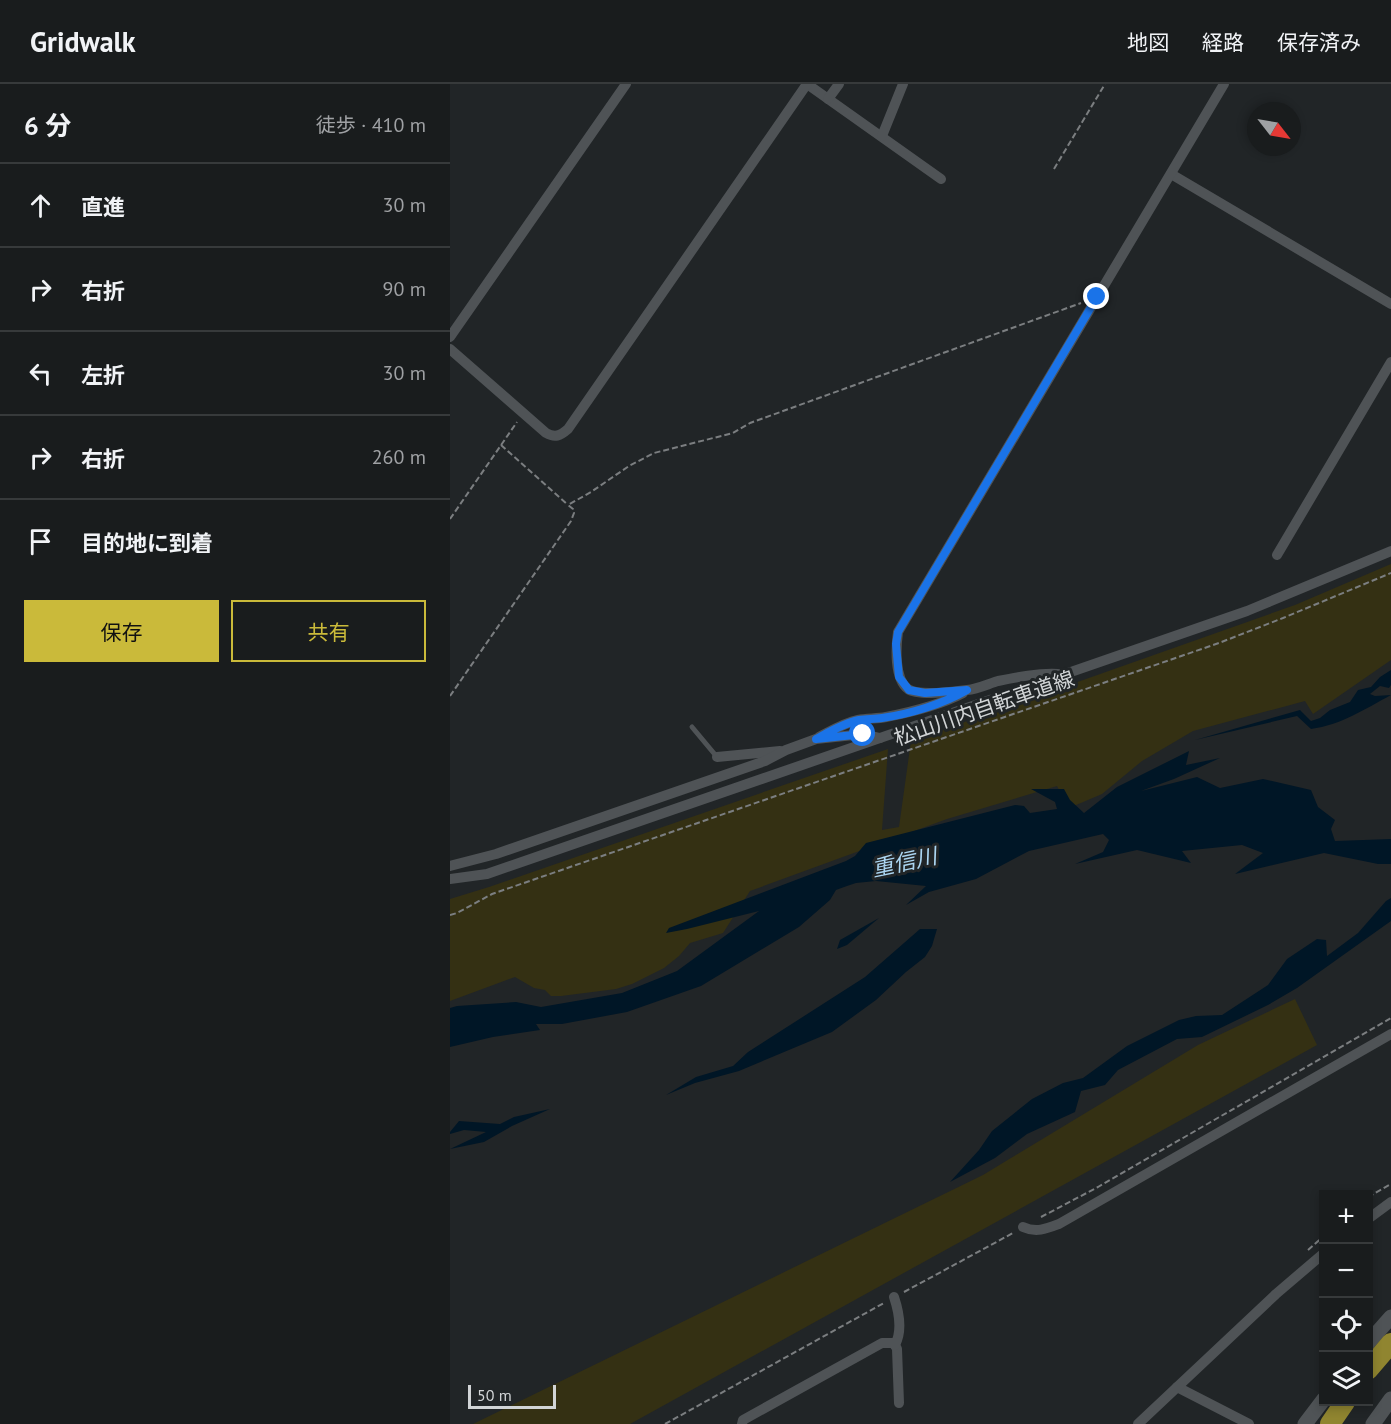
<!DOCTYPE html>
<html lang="ja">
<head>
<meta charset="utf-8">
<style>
  body { margin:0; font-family:"PT Sans","Noto Sans JP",sans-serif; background:#26292a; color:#f1f3f6 }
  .controls { position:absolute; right:18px; bottom:18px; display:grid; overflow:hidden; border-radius:0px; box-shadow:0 3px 9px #0003 }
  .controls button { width:54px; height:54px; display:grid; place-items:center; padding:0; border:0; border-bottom:2px solid #373a3b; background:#191c1d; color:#f1f3f6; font:30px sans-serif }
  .compass { position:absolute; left:797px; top:18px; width:54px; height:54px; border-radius:50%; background:#191c1d; box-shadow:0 3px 9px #0003; rotate:121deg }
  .scale { position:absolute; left:18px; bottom:15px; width:88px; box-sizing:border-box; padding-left:6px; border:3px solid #d1d4d6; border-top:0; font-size:16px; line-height:21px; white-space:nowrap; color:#d1d4d6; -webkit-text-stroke:4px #212527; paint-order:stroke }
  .stop { position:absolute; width:18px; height:18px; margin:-14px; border:4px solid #1a73e8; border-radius:50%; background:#fff }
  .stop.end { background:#1a73e8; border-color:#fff; box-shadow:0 2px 6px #0008 }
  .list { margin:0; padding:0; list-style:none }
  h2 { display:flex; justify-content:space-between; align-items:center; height:78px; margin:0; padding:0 24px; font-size:26px }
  h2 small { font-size:20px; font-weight:400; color:#9fa1a4 }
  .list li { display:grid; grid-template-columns:39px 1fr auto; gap:18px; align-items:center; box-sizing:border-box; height:84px; padding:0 24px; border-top:2px solid #373a3b }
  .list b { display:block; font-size:22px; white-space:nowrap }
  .list em { font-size:20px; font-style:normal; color:#9fa1a4 }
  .actions { display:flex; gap:12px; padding:18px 24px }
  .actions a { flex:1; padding:14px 0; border:2px solid #caba3a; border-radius:0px; text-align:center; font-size:21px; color:#caba3a }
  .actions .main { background:#caba3a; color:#111 }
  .icon { flex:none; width:33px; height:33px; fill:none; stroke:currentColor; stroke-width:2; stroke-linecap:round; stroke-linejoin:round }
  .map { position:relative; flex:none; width:941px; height:1340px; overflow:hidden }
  header { display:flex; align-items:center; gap:36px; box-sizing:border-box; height:84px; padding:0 30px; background:#191c1d; border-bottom:2px solid #373a3b }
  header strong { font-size:28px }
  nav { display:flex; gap:33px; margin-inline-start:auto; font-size:21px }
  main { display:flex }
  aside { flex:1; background:#191c1d }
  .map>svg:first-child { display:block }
  .green { fill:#343013 }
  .water { fill:#001626 }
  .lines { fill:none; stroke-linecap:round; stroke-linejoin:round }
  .path { stroke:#7b7e80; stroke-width:2; stroke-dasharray:6 3; stroke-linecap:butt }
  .lane { stroke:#4f5356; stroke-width:5 }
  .street { stroke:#4f5356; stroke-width:10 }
  .secondary { stroke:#4f5356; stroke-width:15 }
  .highway { stroke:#908530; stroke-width:20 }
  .route { stroke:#1a73e8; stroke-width:8 }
  .labels { text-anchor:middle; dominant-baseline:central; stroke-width:6; stroke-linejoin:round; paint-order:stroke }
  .street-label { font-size:21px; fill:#d1d4d6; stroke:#212527 }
  .water-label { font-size:22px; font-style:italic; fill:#acd6f2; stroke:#212527 }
</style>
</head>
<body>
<header>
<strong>Gridwalk</strong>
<nav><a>地図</a><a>経路</a><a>保存済み</a></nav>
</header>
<main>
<aside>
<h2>6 分<small>徒歩 · 410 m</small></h2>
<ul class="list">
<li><svg class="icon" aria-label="ahead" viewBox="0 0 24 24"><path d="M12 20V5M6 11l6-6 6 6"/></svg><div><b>直進</b></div><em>30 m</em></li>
<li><svg class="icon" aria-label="right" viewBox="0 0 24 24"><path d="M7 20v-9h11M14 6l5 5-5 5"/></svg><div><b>右折</b></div><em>90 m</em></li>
<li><svg class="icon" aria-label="left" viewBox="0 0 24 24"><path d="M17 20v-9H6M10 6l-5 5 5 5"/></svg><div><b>左折</b></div><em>30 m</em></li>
<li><svg class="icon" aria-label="right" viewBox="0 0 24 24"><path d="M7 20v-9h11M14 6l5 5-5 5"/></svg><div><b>右折</b></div><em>260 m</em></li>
<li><svg class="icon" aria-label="arrive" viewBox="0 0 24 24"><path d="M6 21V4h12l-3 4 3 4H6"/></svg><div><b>目的地に到着</b></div></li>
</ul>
<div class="actions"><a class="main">保存</a><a>共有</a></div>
</aside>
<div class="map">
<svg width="941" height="1340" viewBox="0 0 941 1340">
  <rect width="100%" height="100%" fill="#212527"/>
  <!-- green -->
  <g class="green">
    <polygon points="941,480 941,576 863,630 855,617 743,647 692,677 652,710 619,724 607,702 497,735 300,807 273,849 240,859 229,872 214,884 182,900 166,905 111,912 101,912 95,906 84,904 65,893 0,917 0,815 39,803 438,665 432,746 449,743 461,657 845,521"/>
    <polygon points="845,915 867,961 180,1340 23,1340 533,1091 748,961"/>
  </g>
  <!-- water -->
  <g class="water">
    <path d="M941,586v15l-2,3 -9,-2 -10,8 5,2 16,-1c-26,14 -50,30 -80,34l-14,-13 -102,24 105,-30 11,11 9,-3 10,-8 20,-8 8,-12 13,-3 9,-10z"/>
    <polygon points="739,667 736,681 770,674 724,695 691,707 747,693 770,704 813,695 861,706 868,723 885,736 881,745 885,757 941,755 941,780 928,780 874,769 785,790 813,769 792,761 732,767 741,779 687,766 625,780 653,768 659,756 653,750 579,767 526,795 479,808 456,821 476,802 426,797 406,799 397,802 386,806 380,816 349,843 251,902 177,928 112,940 86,940 90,946 43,953 0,963 0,924 7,922 66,918 91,923 172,909 227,887 309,827 237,845 216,849 219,844 396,777 405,772 416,759 565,721 574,722 580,729 607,725 605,718 581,705 614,705 620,716 634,729 667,703"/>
    <polygon points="941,814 941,837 847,904 818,921 752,953 727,955 668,986 655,1001 631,1007 625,1028 577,1050 545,1074 500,1098 529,1066 542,1047 582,1015 613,999 633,994 677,962 729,936 746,932 772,931 818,901 837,875 867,855 876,856 877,872 908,849 936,817"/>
    <polygon points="429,834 397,861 387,865 390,856"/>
    <polygon points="470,845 487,845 482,862 475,873 456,888 426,916 382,948 289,987 245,999 216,1011 246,993 283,982 298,968 415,893"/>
    <polygon points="100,1025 62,1042 34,1058 0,1065 36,1048 14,1046 0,1050 0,1048 9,1037 50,1040 64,1033"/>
  </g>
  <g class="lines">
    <!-- path -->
    <g class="path">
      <polyline points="604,85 655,0"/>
      <polyline points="51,361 118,421"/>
      <polyline points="0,435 67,338"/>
      <polyline points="0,612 121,437 124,429 123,425 118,421 141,408 179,382 204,369 283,349 300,339 631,219"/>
      <polyline points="0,831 7,829 42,810 769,559 833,534 941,489"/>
      <polyline points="918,1113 941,1100"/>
      <polyline points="591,1133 648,1103 941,934"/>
      <polyline points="858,1166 874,1152"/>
      <polyline points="454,1208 563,1149"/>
      <polyline points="215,1340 434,1219"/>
    </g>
    <!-- lane -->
    <polyline class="lane" points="242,643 267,673"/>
    <!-- street -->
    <g class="street">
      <polyline points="357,0 491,95"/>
      <polyline points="378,15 389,0"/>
      <polyline points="432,52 453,0"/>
      <polyline points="721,90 941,220"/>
      <polyline points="0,253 176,0"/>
      <path d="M0,265l96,84c9,5 14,3 22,-4l239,-345"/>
      <polyline points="827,471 941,278"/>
      <path d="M608,590c-20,-1 -40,3 -60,7 -10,3 -20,8 -31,9 -12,2 -50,6 -59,-1 -14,-10 -12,-42 -10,-57l326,-548"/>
      <path d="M369,653c12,-6 25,-14 39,-17 9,-2 19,-1 28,-3 26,-5 54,-12 77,-24"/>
      <polyline points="267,673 330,667"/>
      <polyline points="0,782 46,770 315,677 336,666 366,655 413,650 430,654"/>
      <polyline points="0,795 37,790 797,527 941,467"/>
      <polyline points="918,1135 941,1118"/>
      <path d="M573,1143c13,6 23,2 36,-3l332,-190"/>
      <polyline points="445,1261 447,1265 449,1319"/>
      <polyline points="727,1303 799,1340"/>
      <path d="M292,1340l1,-4 139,-77h10l3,2c8,-15 4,-33 -1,-48"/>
      <polyline points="688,1340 826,1210 874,1169"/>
    </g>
    <!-- secondary -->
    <g class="secondary">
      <polyline points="918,1259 941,1233"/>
      <polyline points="855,1340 874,1315"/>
      <polyline points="923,1340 941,1315"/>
    </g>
    <!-- highway -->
    <g class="highway">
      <polyline points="918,1286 941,1259"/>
      <polyline points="880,1340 895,1318"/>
    </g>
  </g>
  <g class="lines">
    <!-- route -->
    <path class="route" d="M413,650l-47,5c13,-7 28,-16 43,-19 8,-1 16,-1 23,-2 28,-4 61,-14 85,-28l-42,3 -16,-3 -10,-13 -3,-33 2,-12 199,-335"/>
  </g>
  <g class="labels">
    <!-- street labels -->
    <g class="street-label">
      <text transform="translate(534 624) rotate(-19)">松山川内自転車道線</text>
    </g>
    <!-- water labels -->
    <g class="water-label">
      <text transform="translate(454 778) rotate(-12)">重信川</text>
    </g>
  </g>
</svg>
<div class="controls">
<button>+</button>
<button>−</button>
<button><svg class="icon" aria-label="locate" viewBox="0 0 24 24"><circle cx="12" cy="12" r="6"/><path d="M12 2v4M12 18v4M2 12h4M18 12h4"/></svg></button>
<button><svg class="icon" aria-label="layers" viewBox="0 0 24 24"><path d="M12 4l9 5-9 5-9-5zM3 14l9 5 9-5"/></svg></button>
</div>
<svg class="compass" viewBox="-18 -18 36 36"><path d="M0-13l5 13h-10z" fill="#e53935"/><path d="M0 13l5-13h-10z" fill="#9fa1a4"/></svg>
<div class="scale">50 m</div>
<div class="stop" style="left:413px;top:650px"></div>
<div class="stop end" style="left:647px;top:213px"></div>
</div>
</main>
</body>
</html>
